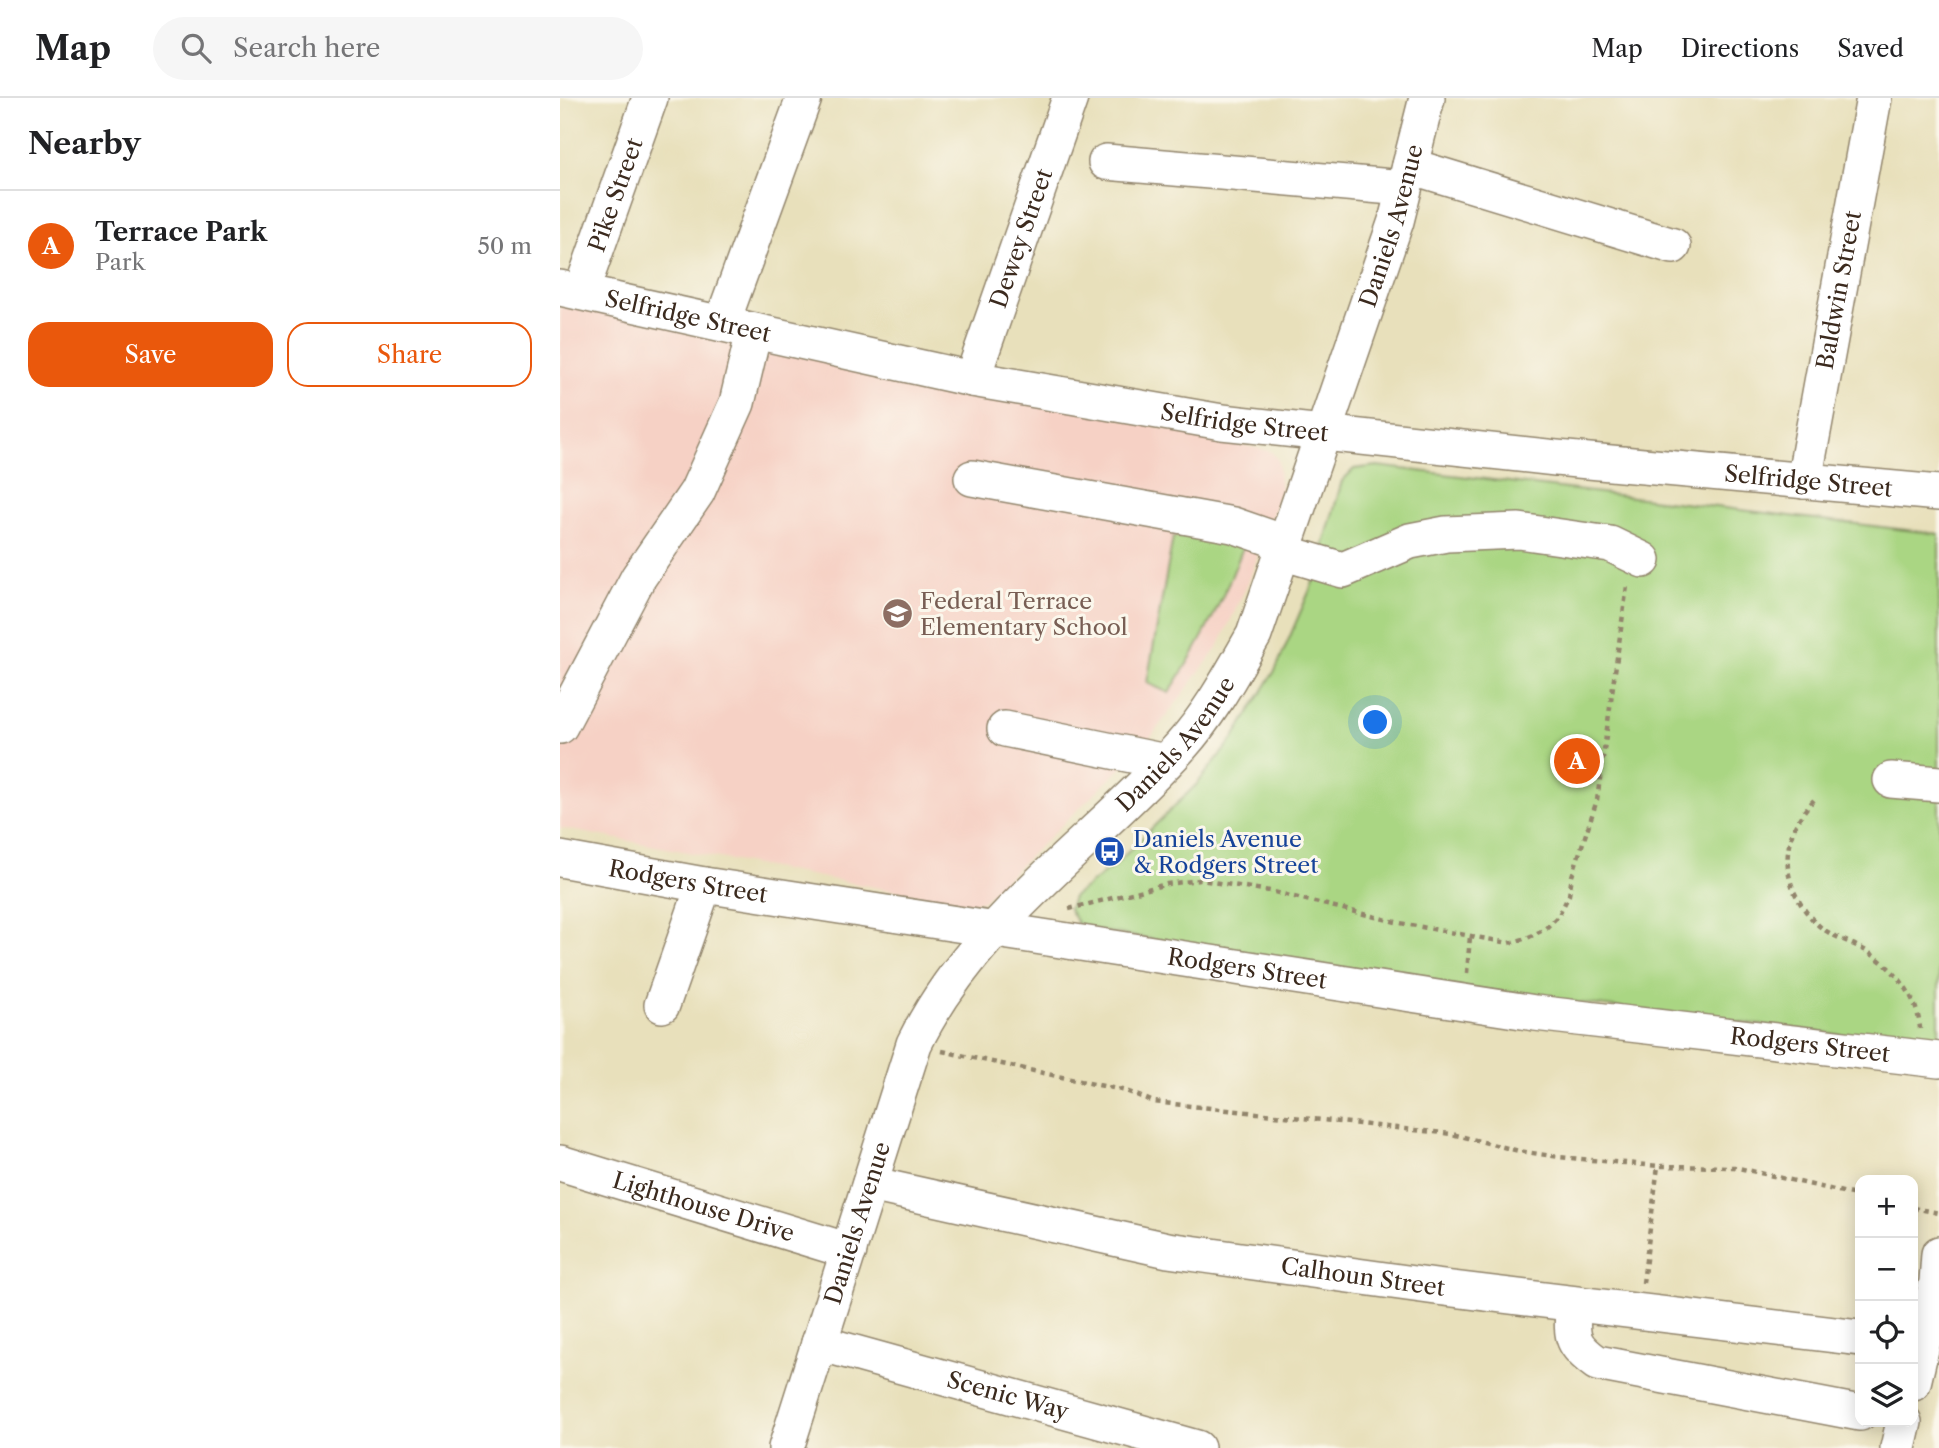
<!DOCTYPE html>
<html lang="en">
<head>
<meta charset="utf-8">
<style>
  body { margin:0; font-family:"Libre Caslon Text",serif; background:#f6f6f6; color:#202124 }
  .controls { position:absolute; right:21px; bottom:21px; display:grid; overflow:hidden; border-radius:14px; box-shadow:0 4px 18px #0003 }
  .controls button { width:63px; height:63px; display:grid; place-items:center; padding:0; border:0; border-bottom:2px solid #e0e0e0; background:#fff; color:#202124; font:35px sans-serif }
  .you { position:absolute; left:816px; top:625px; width:24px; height:24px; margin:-18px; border:5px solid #fff; border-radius:50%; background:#1a73e8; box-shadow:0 0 0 10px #1a73e833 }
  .badge { display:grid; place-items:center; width:46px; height:46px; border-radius:50%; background:#ea580c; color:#fff; font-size:23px; font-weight:700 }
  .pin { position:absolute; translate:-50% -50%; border:4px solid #fff; box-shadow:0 2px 7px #0006 }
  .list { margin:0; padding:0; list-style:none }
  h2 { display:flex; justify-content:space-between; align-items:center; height:91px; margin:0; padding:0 28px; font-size:30px }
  h2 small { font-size:23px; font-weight:400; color:#757577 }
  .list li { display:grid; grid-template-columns:46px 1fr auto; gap:21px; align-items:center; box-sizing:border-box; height:112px; padding:0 28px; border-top:2px solid #e0e0e0 }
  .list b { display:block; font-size:26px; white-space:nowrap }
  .list p { margin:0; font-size:23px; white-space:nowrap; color:#757577 }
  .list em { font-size:23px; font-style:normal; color:#757577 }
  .actions { display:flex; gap:14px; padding:21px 28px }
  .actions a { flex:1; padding:16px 0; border:2px solid #ea580c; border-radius:21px; text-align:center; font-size:24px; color:#ea580c }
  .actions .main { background:#ea580c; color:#fff }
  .icon { flex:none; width:38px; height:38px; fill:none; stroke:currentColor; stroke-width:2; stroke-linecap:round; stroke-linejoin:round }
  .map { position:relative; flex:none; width:1379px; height:1350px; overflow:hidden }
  header { display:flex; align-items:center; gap:42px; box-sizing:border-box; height:98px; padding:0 35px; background:#fff; border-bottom:2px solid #e0e0e0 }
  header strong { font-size:33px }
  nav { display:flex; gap:38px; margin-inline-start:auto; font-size:24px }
  .search { width:490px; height:63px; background:#f6f6f6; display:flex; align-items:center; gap:18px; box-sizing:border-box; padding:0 24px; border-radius:38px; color:#757577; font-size:26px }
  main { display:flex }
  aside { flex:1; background:#fff }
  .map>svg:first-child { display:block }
  .built { fill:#f6d1c5 }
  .green { fill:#aad683; stroke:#728050; stroke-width:2 }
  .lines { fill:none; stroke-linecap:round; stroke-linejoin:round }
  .minor-casing { stroke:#92856c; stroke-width:38 }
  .path { stroke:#92856c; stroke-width:4.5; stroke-dasharray:5 5; stroke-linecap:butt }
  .minor { stroke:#fff; stroke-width:35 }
  .labels { text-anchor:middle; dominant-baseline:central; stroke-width:6; stroke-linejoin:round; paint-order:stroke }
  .street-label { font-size:23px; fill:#3b2a1e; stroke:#fbf7ec }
  .education-label { font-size:23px; fill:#785e54; stroke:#fbf7ec; text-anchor:start }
  .transit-label { font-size:23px; fill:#164399; stroke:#fbf7ec; text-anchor:start }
</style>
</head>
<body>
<header>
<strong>Map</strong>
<div class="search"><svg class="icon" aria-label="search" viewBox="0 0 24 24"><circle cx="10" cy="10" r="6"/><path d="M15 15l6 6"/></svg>Search here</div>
<nav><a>Map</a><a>Directions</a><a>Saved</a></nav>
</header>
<main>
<aside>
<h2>Nearby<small></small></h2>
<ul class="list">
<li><span class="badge">A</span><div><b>Terrace Park</b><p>Park</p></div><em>50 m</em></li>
</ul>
<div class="actions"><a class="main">Save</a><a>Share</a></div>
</aside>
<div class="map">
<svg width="1379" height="1350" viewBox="0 0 1379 1350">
  <rect width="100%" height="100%" fill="#fbf7ec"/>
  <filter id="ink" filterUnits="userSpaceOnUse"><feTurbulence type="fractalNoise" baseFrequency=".0143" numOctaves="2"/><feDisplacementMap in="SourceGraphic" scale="14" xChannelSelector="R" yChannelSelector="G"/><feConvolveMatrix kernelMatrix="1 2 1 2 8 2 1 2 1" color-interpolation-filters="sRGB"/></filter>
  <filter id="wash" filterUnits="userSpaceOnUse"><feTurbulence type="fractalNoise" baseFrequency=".00686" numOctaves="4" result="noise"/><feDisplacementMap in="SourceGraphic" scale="28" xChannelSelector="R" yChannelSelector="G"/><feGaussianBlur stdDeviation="1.57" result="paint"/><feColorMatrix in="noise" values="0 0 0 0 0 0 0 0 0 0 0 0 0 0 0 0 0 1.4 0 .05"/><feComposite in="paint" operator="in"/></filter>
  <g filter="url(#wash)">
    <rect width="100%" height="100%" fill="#e8e0bb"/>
    <!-- built -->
    <polygon class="built" points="0,199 710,353 718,361 721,392 689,483 658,549 584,648 424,802 409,807 0,730"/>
    <!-- green -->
    <g class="green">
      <polygon points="817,368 1379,436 1379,949 915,892 520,830 509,811 513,799 556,766 587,735 637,686 673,641 716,571 752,487 782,383 794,371"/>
      <path d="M664,435l22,6c-20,56 -45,105 -77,154l-22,-10 26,-146z"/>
    </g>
  </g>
  <g filter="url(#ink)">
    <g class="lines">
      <defs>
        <g id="minor">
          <polyline points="546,64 844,90"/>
          <polyline points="850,68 1113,148"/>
          <path id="s1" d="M0,190l412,91 250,43 334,36 383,35"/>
          <path id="s2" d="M21,194l69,-194"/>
          <polyline points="162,225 244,0"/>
          <path id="s3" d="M412,281l98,-281"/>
          <polyline points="412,380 673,427 728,446"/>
          <path id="s4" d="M1244,383l70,-383"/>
          <polyline points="725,455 783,472 850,443 886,436 959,433 1050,446 1083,462"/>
          <polyline points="0,628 78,480 137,394 177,305 194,233"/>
          <polyline points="445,631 606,664"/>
          <polyline points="1331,682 1379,686"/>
          <path id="s5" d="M0,761l144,26 831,128 404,47"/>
          <polyline points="102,907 144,787"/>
          <path id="s6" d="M0,1065l289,88"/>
          <path id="s7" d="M310,1086l298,66 268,37 424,51"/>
          <path d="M1013,1206c-1,32 -4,39 24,59l263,50"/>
          <path id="s8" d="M259,1245l378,105"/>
          <polyline points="1353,1285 1377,1184 1379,1156"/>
          <path id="s9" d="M226,1350l128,-404c60,-123 178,-199 267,-298 30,-33 51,-73 73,-111l142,-414 31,-123"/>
          <polyline points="1338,1350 1344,1324"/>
        </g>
      </defs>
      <!-- minor casing -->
      <use href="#minor" class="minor-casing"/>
      <!-- path -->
      <g class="path">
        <path d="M1254,702c-36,36 -35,86 2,123 14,14 36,19 52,29 27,17 50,44 52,77"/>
        <polyline points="509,811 607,786 640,782 710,793 840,825 949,845 967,840 985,831 999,817 1009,797 1012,778 1037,702 1067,488"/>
        <polyline points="907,875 910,838"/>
        <polyline points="382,953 566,993 594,1004 892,1036 959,1053 999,1059 1098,1068 1174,1069 1300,1098"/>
        <polyline points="1353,1110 1379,1115"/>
        <polyline points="1083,1185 1098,1068"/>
      </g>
      <!-- minor -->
      <use href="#minor" class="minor"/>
    </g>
  </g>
  <!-- icons -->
  <defs>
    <symbol id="school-disc" viewBox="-11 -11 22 22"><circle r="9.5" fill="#8d6e63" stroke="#fbf7ec"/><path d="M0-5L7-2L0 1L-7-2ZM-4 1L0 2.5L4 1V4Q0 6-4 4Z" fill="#fff"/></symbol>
    <symbol id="bus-disc" viewBox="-11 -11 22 22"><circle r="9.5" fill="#1a4fb4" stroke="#fbf7ec"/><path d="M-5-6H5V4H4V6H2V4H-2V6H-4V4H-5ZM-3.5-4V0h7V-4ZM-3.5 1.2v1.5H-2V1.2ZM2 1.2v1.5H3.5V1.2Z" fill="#fff"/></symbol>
  </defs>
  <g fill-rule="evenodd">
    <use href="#school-disc" x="320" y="498" width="35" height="35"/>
    <use href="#bus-disc" x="532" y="736" width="35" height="35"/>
  </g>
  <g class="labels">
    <!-- street labels -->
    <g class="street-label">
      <text stroke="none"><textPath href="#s2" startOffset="103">Pike Street</textPath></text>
      <text stroke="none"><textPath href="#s9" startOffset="1391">Daniels Avenue</textPath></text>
      <text stroke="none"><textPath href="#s3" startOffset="149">Dewey Street</textPath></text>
      <text stroke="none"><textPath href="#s4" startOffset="194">Baldwin Street</textPath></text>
      <text stroke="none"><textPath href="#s1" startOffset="131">Selfridge Street</textPath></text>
      <text stroke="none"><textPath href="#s1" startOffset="698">Selfridge Street</textPath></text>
      <text stroke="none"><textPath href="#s1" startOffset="1265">Selfridge Street</textPath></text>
      <text stroke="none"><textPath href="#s9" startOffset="824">Daniels Avenue</textPath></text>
      <text stroke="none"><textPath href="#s5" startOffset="130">Rodgers Street</textPath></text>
      <text stroke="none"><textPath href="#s5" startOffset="696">Rodgers Street</textPath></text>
      <text stroke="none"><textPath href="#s5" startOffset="1264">Rodgers Street</textPath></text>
      <text stroke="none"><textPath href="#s6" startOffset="150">Lighthouse Drive</textPath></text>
      <text stroke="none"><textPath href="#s9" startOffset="236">Daniels Avenue</textPath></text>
      <text stroke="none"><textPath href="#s7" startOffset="502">Calhoun Street</textPath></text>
      <text stroke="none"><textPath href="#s8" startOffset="196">Scenic Way</textPath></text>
    </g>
    <!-- education labels -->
    <g class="education-label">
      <text x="360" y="503">Federal Terrace<tspan x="360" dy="26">Elementary School</tspan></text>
    </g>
    <!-- transit labels -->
    <g class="transit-label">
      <text x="573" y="741">Daniels Avenue<tspan x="573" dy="26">&amp; Rodgers Street</tspan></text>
    </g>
  </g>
</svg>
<div class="controls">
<button>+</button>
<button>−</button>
<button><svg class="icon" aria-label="locate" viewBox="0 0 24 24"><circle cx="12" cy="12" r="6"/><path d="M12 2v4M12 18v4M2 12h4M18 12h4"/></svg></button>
<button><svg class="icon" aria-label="layers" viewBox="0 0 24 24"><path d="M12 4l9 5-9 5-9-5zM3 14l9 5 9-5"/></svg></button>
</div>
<div class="you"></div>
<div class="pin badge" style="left:1017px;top:663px">A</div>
</div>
</main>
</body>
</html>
